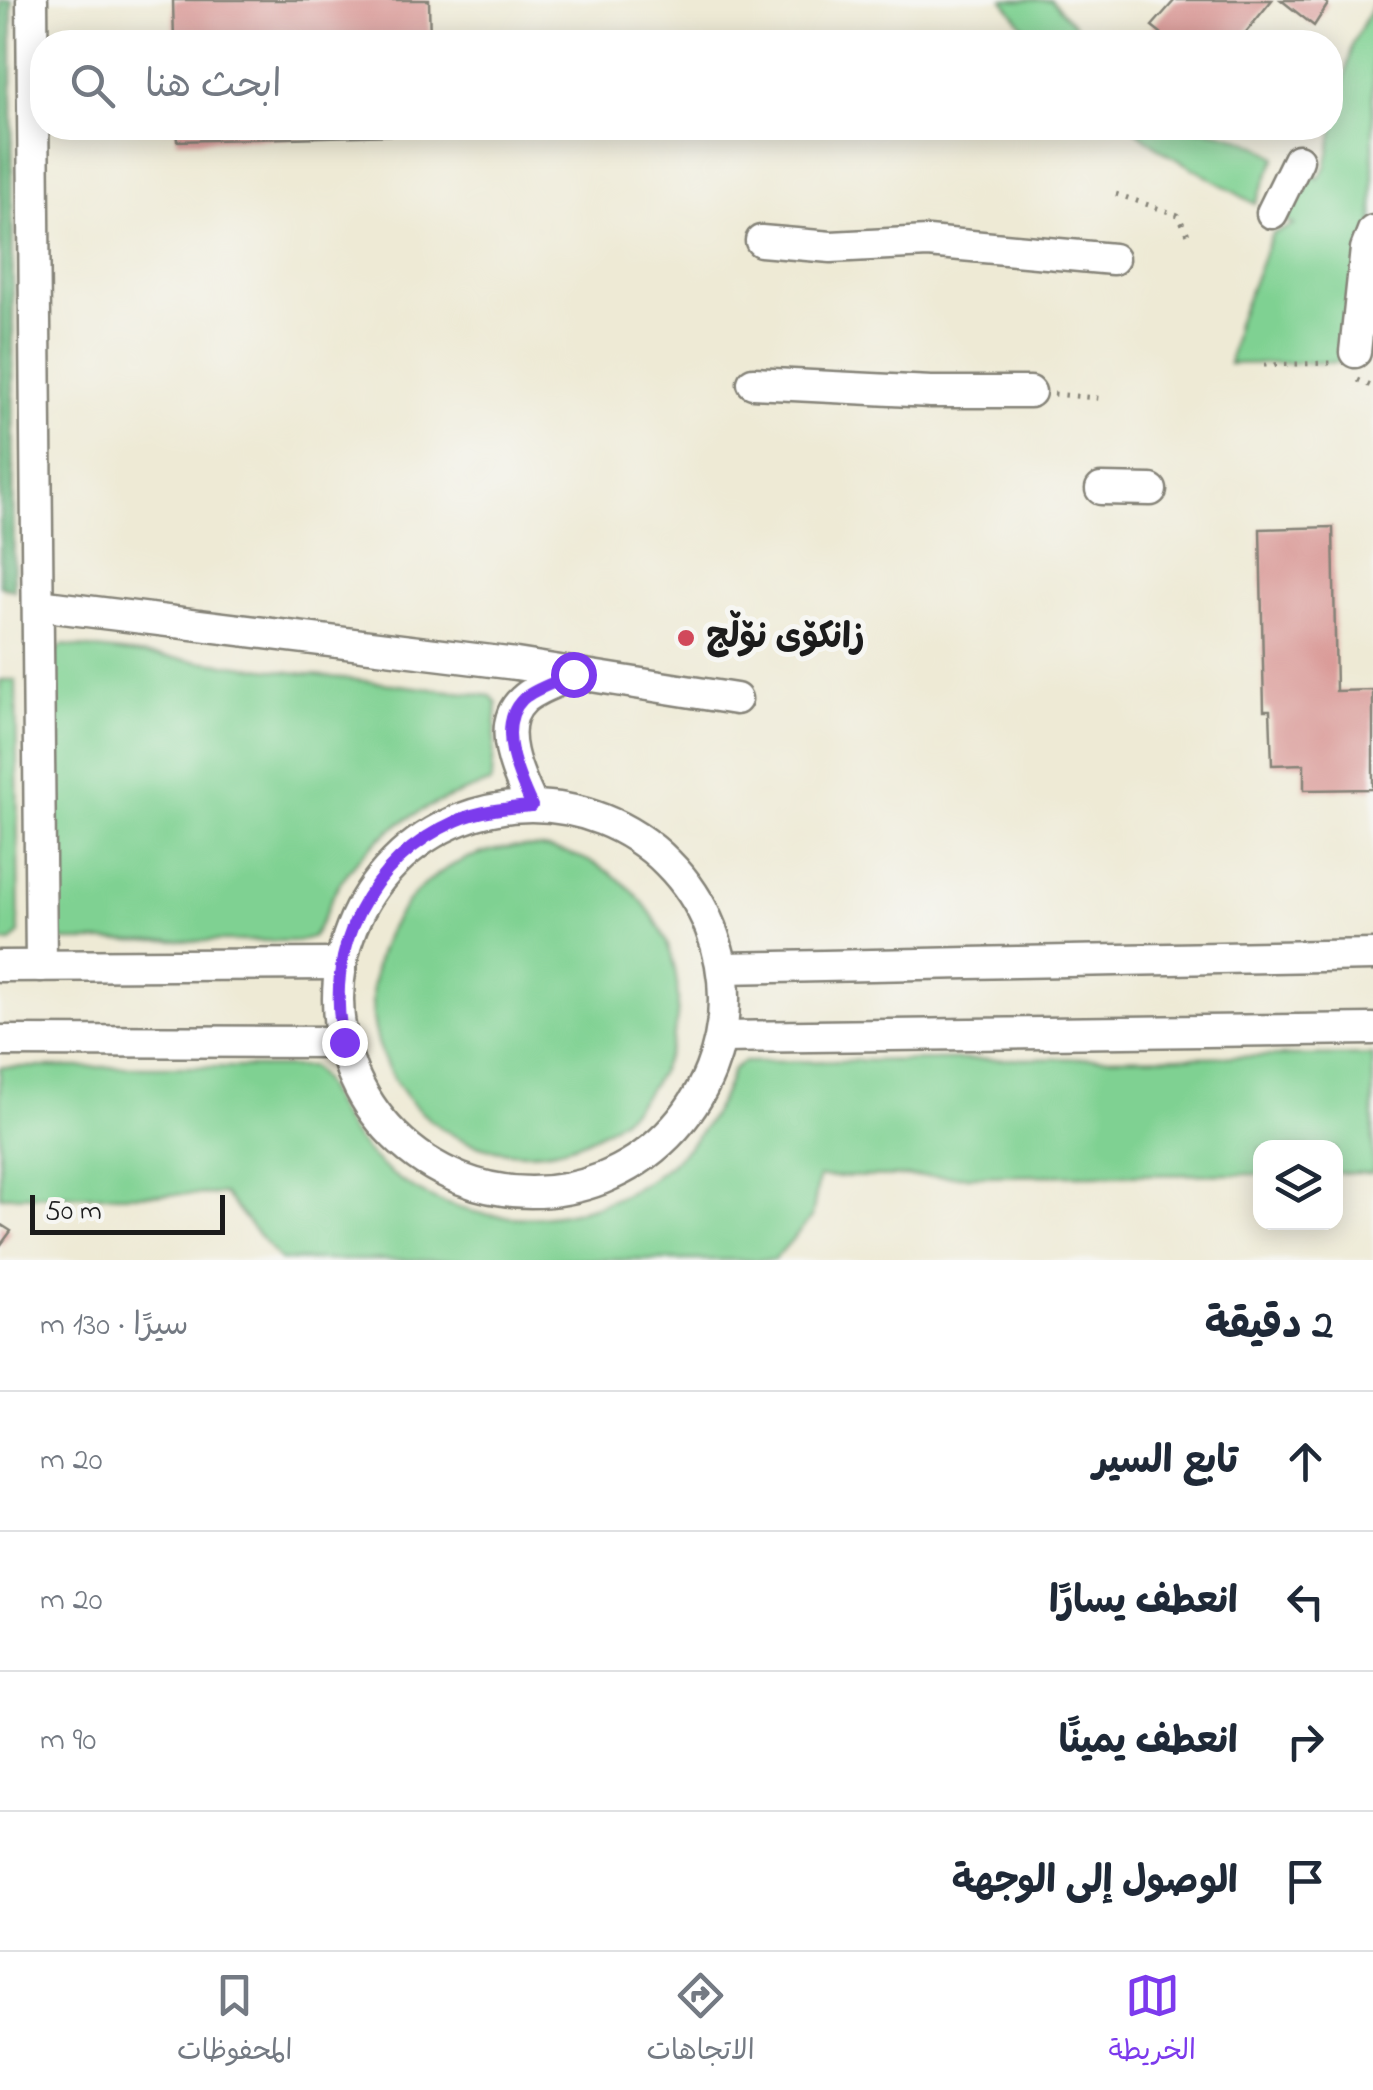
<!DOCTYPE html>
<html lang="ar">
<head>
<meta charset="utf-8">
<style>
  body { margin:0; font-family:"Indie Flower","Playpen Sans Arabic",sans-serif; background:#f2f2f3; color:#1f2937; direction:rtl }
  .controls { position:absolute; right:30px; bottom:30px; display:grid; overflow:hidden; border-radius:20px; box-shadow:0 5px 25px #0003 }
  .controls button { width:90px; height:90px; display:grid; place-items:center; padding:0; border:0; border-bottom:2px solid #e0e1e3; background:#fff; color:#1f2937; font:50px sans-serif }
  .scale { position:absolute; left:30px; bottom:25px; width:195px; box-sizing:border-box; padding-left:10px; border:5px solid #1c1c1c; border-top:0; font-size:28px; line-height:35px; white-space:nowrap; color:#1c1c1c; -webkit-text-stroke:8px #f6f6f2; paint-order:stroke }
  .stop { position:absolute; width:30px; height:30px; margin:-22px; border:8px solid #7c3aed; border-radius:50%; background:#fff }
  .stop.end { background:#7c3aed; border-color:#fff; box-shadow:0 2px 10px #0008 }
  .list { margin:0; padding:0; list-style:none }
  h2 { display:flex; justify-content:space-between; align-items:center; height:130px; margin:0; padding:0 40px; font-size:42px }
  h2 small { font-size:32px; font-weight:400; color:#747a83 }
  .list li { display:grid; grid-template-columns:65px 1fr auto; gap:30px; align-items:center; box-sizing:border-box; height:140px; padding:0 40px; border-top:2px solid #e0e1e3 }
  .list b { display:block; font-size:38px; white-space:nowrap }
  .list em { font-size:32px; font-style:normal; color:#747a83 }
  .icon { flex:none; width:55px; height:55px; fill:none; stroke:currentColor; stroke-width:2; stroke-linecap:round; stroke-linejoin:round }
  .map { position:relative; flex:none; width:1373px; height:1260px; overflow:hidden; direction:ltr }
  .search { position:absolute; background:#fff; box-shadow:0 5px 25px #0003; left:30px; right:30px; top:30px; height:110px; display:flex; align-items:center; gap:25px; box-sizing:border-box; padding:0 35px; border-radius:40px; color:#747a83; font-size:38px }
  .sheet { height:690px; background:#fff }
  nav { display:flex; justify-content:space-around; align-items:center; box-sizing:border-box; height:140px; border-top:2px solid #e0e1e3; background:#fff; font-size:28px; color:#747a83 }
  nav a { display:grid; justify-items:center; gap:5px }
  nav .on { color:#7c3aed }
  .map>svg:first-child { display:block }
  .green { fill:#7fd192; stroke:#4e7657; stroke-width:2.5 }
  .forest { fill:#67b37c; stroke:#42684c; stroke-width:2.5 }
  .building { fill:#da9b99 }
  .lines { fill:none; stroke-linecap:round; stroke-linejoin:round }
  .minor-casing { stroke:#858378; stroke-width:35 }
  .path { stroke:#858378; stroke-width:5; stroke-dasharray:2.5 8; stroke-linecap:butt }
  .minor { stroke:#fff; stroke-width:30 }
  .route { stroke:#7c3aed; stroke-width:12 }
  .poi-dot { fill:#d1495b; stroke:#f6f6f2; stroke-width:4 }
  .labels { text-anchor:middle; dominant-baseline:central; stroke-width:10; stroke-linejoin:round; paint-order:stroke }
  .poi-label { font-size:35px; font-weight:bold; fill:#1c1c1c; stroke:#f6f6f2; text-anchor:start }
</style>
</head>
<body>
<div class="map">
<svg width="1373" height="1260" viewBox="0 0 1373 1260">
  <rect width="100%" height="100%" fill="#f6f6f2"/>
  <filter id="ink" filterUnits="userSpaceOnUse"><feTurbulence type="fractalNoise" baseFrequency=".01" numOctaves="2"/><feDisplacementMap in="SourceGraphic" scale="20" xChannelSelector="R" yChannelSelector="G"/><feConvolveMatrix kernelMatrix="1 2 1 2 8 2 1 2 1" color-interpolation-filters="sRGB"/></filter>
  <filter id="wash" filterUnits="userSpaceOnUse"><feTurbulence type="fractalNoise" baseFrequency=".0048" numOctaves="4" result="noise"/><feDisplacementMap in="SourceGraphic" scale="40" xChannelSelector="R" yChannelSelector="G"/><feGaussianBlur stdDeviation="2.25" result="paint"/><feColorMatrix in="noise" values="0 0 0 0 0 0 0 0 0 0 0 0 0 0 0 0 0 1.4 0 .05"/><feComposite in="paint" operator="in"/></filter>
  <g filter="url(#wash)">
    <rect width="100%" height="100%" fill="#eeead5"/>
    <!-- green -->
    <g class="green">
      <polygon points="1003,0 1051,0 1090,42 1036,42"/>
      <polygon points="1373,5 1373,340 1364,343 1352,362 1229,364 1237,323 1272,234 1294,225 1272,213 1298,160 1318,179 1326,167 1352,44"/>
      <path d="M1133,128c54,-1 97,-3 143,29l-21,47 -97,-56z"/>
      <path d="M63,645l428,51 6,7 -5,75 -2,5c-63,20 -116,46 -153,105 -9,15 -13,35 -25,49l-14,4h-237l-5,-21 -1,-269z"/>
      <polygon points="0,680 16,680 19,934 11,942 0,942"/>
      <circle cx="525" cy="1000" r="153"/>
      <path d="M1373,1055v118h-37v-25h-76v26l-441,3 -7,40 -38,43h-494l-56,-66 -224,2v-129h311c12,10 19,30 27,45 15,26 37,51 62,68 119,80 289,27 333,-111l10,-7z"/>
    </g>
    <!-- forest -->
    <polygon class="forest" points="0,0 12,0 14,590 0,586"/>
    <g id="blocks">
      <!-- building -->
      <g class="building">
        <polygon points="173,0 429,0 430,42 174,42"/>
        <polygon points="1175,0 1272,0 1238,42 1154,42 1161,33 1152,26"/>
        <polygon points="1281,0 1322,0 1328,4 1314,26"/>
        <polygon points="176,128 432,128 432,134 177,141"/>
        <polygon points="1333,527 1336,691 1373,690 1373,789 1304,790 1304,764 1272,765 1270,710 1264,710 1260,529"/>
        <polygon points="0,1224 11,1231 0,1246"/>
      </g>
    </g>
  </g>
  <g filter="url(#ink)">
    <use href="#blocks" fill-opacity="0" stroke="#858378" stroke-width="2.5"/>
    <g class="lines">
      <defs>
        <g id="minor">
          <polyline points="32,0 41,966"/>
          <polyline points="1272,213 1298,160"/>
          <polyline points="761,241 831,247 928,242 1113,259"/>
          <polyline points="1355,352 1366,249 1373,231"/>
          <polyline points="753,383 931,392 1030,392"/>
          <polyline points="1101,489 1151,490"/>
          <polyline points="38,605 516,664 736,699"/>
          <path d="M532,805c-13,-27 -38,-79 -9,-105 12,-12 35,-18 50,-26"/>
          <circle cx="531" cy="999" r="193"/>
          <polyline points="0,966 339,964"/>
          <polyline points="722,968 1373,955"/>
          <polyline points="721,1037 1373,1029"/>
          <polyline points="0,1041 344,1042"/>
        </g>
      </defs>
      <!-- minor casing -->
      <use href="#minor" class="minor-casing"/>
      <!-- path -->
      <g class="path">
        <polyline points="1116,194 1178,215 1190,238"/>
        <polyline points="1264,365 1331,363"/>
        <polyline points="1358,380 1373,387"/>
        <polyline points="1054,394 1106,399"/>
      </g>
      <!-- minor -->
      <use href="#minor" class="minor"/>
    </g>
  </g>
  <g class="lines" filter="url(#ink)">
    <!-- route -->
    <path class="route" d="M344,1042c-22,-92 26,-183 112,-221 24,-11 50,-13 76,-15 -13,-28 -37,-80 -9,-107 12,-11 35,-17 50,-25"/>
  </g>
  <!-- markers -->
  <circle class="poi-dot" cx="686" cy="638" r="10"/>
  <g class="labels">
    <!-- poi labels -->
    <g class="poi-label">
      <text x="706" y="638">زانکۆی نۆڵج</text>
    </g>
  </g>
</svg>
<div class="controls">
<button><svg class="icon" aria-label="layers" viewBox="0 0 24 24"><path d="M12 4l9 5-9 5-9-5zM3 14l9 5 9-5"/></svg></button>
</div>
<div class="scale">50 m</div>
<div class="stop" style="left:573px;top:674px"></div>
<div class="stop end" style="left:344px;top:1042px"></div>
<div class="search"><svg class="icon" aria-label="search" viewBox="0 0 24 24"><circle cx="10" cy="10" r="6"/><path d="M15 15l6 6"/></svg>ابحث هنا</div>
</div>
<section class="sheet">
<h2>2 دقيقة<small>سيرًا · 130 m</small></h2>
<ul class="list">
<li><svg class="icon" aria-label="ahead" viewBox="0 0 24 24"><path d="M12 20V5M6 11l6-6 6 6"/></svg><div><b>تابع السير</b></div><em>20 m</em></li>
<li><svg class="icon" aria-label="left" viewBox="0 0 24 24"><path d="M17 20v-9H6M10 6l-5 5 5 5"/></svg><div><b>انعطف يسارًا</b></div><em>20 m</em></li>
<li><svg class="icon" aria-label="right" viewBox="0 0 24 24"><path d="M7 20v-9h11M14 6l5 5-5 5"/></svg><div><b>انعطف يمينًا</b></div><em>90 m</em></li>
<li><svg class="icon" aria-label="arrive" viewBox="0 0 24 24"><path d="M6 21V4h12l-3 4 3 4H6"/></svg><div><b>الوصول إلى الوجهة</b></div></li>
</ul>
</section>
<nav>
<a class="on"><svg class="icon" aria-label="map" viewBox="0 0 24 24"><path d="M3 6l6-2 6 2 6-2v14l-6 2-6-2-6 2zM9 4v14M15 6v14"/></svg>الخريطة</a>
<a><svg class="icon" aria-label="directions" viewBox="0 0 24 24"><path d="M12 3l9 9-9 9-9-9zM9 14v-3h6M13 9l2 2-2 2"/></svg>الاتجاهات</a>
<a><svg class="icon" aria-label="saved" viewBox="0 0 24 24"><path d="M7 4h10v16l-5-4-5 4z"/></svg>المحفوظات</a>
</nav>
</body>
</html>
